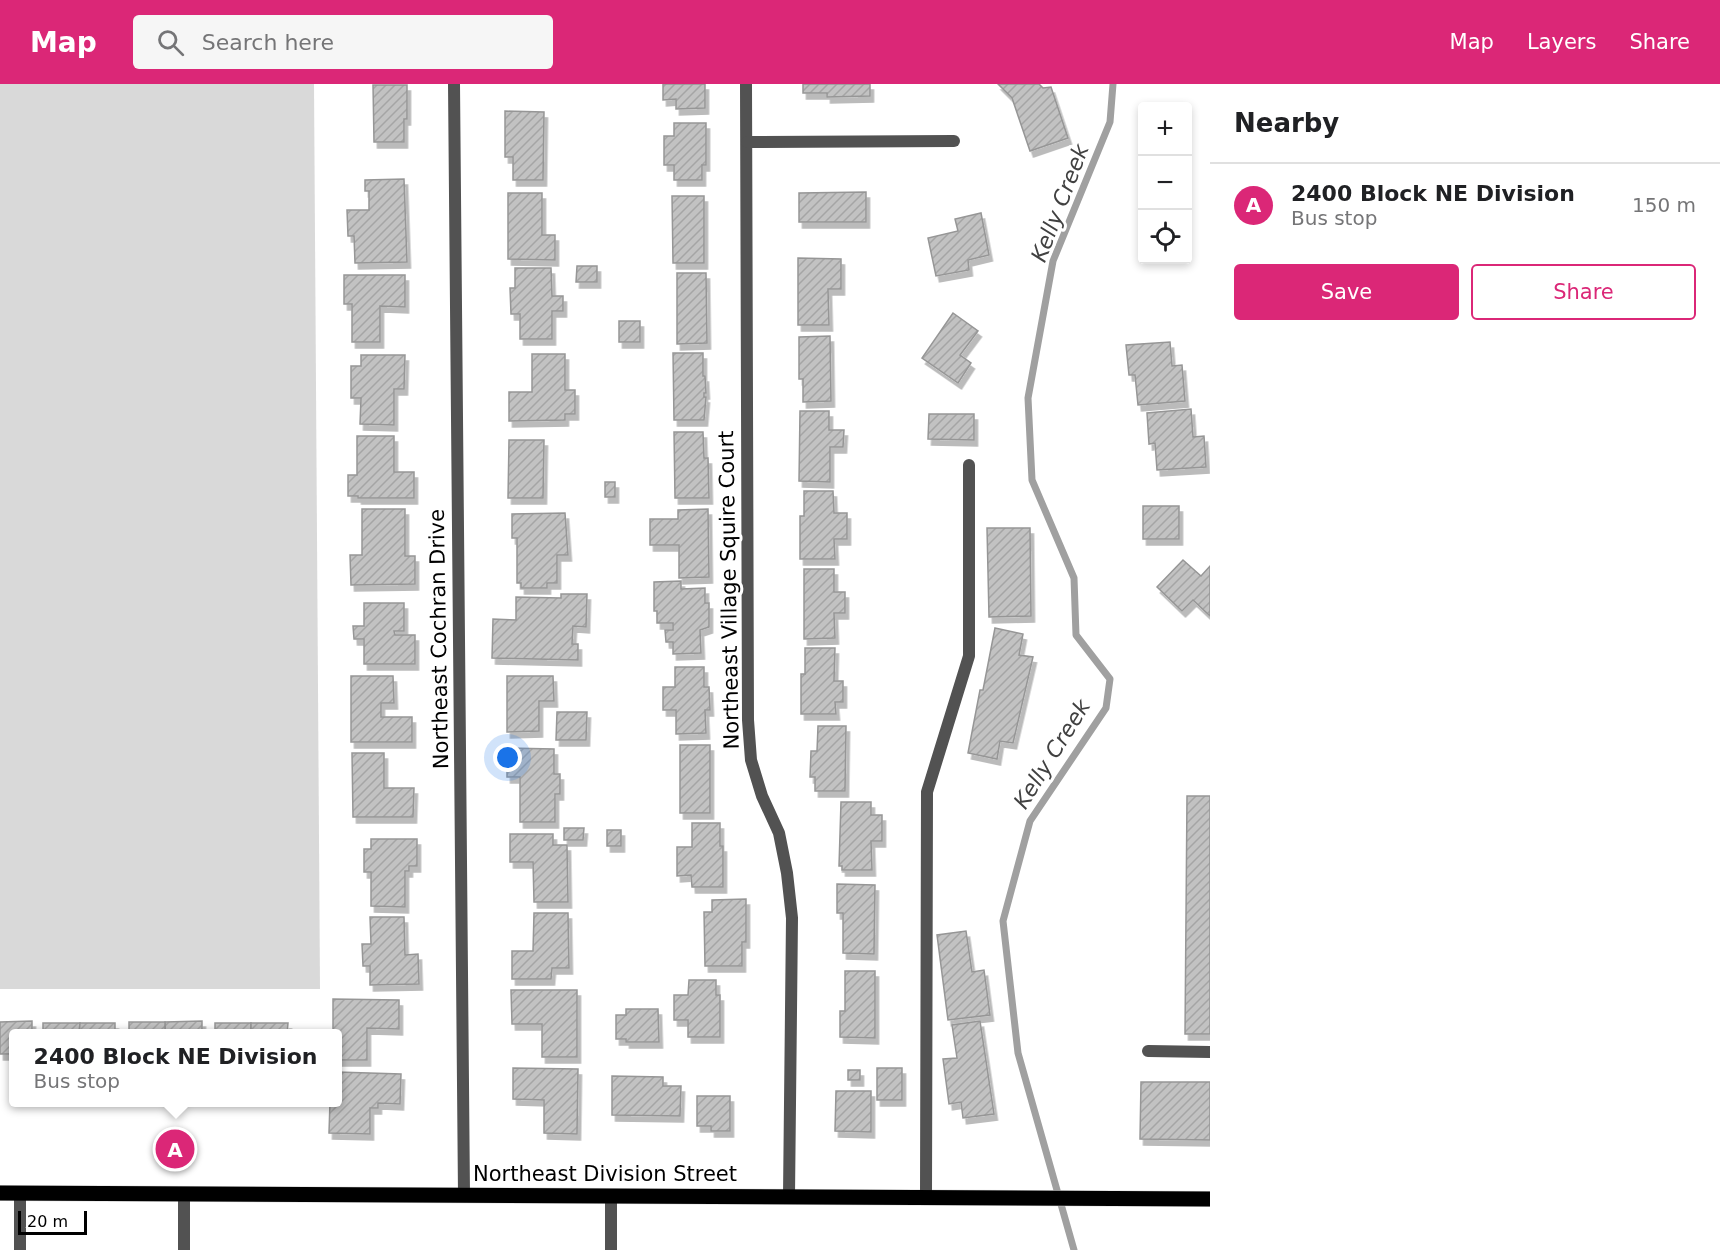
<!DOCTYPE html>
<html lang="en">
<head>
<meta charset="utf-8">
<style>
  body { margin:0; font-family:"DejaVu Sans",sans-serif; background:#f6f6f6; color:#202124 }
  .controls { position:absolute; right:18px; top:18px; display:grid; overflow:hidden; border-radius:6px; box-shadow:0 3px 9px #0003 }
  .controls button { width:54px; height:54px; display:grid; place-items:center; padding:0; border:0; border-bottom:2px solid #e0e0e0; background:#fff; color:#202124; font:30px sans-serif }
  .scale { position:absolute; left:18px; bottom:15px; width:69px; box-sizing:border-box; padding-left:6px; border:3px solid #000; border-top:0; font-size:16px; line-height:21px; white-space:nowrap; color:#000; -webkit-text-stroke:4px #fff; paint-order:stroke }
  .you { position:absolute; left:508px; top:674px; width:21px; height:21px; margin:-15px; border:4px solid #fff; border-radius:50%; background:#1a73e8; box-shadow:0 0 0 9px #1a73e833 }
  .badge { display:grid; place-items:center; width:39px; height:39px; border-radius:50%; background:#db2777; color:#fff; font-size:20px; font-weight:700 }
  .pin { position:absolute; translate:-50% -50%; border:3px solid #fff; box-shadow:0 2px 6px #0006 }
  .popup { position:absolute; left:9px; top:945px; width:333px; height:78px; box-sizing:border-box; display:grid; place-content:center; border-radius:6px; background:#fff; filter:drop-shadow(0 2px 4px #0005); font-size:20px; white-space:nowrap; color:#757577 }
  .popup b { font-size:22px; color:#202124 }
  .popup::after { content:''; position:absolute; left:50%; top:100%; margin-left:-12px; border:12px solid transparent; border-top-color:#fff }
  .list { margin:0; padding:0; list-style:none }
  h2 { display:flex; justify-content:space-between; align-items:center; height:78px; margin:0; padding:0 24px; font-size:26px }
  h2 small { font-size:20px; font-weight:400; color:#757577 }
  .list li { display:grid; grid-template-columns:39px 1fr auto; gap:18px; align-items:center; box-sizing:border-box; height:84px; padding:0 24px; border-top:2px solid #e0e0e0 }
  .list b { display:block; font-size:22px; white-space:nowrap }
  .list p { margin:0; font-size:20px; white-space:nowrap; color:#757577 }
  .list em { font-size:20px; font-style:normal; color:#757577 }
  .actions { display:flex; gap:12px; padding:18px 24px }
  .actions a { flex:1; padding:14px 0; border:2px solid #db2777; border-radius:6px; text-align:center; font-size:21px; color:#db2777 }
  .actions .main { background:#db2777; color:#fff }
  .icon { flex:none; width:33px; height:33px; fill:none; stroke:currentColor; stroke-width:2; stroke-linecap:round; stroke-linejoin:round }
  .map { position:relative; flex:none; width:1210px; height:1166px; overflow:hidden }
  header { display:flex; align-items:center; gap:36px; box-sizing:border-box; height:84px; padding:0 30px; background:#db2777; color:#fff }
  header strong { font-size:28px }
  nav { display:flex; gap:33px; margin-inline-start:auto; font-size:21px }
  .search { width:420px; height:54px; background:#f6f6f6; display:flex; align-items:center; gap:15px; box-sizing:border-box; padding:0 21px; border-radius:6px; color:#757577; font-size:22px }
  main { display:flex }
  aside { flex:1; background:#fff }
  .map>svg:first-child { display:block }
  .green { fill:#d9d9d9 }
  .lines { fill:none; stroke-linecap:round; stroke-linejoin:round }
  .stream { stroke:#a0a0a0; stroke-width:7 }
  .building { fill:url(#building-hatch); stroke:#969696; stroke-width:1.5; filter:url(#shadow) }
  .primary-casing { stroke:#dbdbdb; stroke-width:16 }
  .service { stroke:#525252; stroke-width:12 }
  .minor { stroke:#525252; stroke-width:12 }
  .primary { stroke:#000; stroke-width:15 }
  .labels { text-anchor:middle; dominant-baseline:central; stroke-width:6; stroke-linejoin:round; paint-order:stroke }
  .street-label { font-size:21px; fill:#000; stroke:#fff }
  .water-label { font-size:22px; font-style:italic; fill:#414141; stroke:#fff }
</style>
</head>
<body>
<header>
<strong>Map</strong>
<div class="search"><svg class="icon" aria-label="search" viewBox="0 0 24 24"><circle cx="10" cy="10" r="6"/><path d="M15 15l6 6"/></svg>Search here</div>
<nav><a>Map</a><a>Layers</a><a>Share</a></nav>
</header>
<main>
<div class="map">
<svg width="1210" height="1166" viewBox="0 0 1210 1166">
  <defs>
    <pattern id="building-hatch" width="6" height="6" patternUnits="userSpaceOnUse" patternTransform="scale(1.5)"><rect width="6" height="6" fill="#c2c2c2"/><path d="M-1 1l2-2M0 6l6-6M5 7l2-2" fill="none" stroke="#a5a5a5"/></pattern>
    <filter id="shadow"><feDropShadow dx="3.5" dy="6" stdDeviation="0" flood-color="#0004"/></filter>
  </defs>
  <rect width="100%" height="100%" fill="#fff"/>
  <!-- green -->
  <polygon class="green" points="0,0 314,0 320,905 0,905"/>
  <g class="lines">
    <!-- stream -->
    <polyline class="stream" points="1074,1166 1018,969 1003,837 1030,737 1106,624 1110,595 1076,551 1074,494 1032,396 1028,314 1053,177 1110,38 1113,0"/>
  </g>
  <!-- building -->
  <g class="building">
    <polygon points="663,0 705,0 705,24 676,25 676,15 663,16"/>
    <polygon points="803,0 870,0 870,12 827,13 827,9 803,9"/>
    <polygon points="998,0 1039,0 1043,4 1051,3 1068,54 1030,67 1012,14"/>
    <polygon points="373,1 407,1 407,35 404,35 404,58 374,58"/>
    <polygon points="505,27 544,28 543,96 513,96 513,73 505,73"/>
    <polygon points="674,39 706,39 706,81 702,81 702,96 674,96 674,81 664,81 664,52 674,52"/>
    <polygon points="404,95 407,178 355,179 354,152 348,152 347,126 369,126 369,107 365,107 365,96"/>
    <polygon points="866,108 866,138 799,138 799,109"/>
    <polygon points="508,109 542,109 542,151 555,151 555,176 508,175"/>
    <polygon points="672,112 704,112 704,179 673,179"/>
    <polygon points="981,129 989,171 968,176 969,186 936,192 928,154 958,147 955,135"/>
    <polygon points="798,174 841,175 841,205 828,205 829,241 798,241"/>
    <polygon points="577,182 597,182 597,198 576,198"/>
    <polygon points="515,184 551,184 552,212 563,212 563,227 552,227 552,255 520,255 520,230 511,230 510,204 515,204"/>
    <polygon points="677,189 706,189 707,259 677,260"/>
    <polygon points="344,191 405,191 405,223 380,222 380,258 352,258 352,220 344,220"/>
    <polygon points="953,229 978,247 960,271 971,279 958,299 922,274"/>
    <rect x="619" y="237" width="21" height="21"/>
    <polygon points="830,252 831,317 803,318 803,295 799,295 799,253"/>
    <polygon points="1170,258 1172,282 1182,281 1185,317 1138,321 1135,291 1129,291 1126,261"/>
    <polygon points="673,269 703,269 703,292 705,292 706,309 704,309 704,313 706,313 704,336 674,336"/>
    <polygon points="532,270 565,270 565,306 575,306 575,330 565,330 565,336 509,337 509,308 532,308"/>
    <polygon points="361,271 405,271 404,305 394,305 394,341 360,340 361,314 351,314 351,282 361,282"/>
    <polygon points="1191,325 1193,353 1204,352 1206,383 1157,386 1155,359 1149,360 1147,329"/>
    <polygon points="800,327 829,327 829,346 844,346 843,363 830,363 830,398 799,397"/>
    <polygon points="929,330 974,330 974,356 928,355"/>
    <polygon points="674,348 703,348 704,374 708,374 709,414 675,414"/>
    <polygon points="357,352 394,352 394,388 414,388 414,414 358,414 358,412 348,412 348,391 357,391"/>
    <polygon points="509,356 544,356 543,414 508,414"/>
    <rect x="605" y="398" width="10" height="15"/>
    <polygon points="804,407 833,407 834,429 847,429 847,455 834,455 835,475 800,475 800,432 804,432"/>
    <rect x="1143" y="422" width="36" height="33"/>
    <polygon points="362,425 405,425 405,472 415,472 415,500 351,501 350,471 362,471"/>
    <polygon points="708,425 709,493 679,494 679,461 650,461 650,435 678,435 678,426"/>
    <polygon points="565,429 568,471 557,471 557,499 547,499 547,504 521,504 521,499 517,499 517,454 512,454 512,430"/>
    <polygon points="987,444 1030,444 1031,532 989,533"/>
    <polygon points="1183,476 1201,492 1210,482 1210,532 1193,516 1182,527 1157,503"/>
    <polygon points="804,485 834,485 834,508 845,508 845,529 834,529 835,554 804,555"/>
    <polygon points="681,497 681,505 705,504 705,519 709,519 709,543 700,546 701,569 673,570 673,558 666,558 665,546 673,546 673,539 657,539 657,527 654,527 654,498"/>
    <polygon points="561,510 587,510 586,543 573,542 572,560 578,560 578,576 492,574 493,535 516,536 516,513 561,514"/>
    <polygon points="364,519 404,519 404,547 394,547 395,551 415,551 415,580 364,580 364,555 354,555 353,542 364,542"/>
    <polygon points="995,544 1023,550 1019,571 1033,573 1013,659 1000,657 997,675 968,669 980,606 983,606"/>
    <polygon points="805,564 835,564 834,597 843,597 843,618 835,618 836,630 801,630 801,590 805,590"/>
    <polygon points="675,583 704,583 704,603 709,603 710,626 705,626 706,649 676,650 676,626 663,626 663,603 675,603"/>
    <polygon points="351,592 393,592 394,619 381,619 381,633 412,633 412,658 351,658"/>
    <polygon points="507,592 553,592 554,617 539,617 539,647 507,648"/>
    <polygon points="557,628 587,628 586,656 556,656"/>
    <polygon points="818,642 846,642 845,707 815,707 815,693 810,693 811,667 817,667"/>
    <rect x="680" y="661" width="30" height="68"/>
    <polygon points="507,664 554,665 554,690 560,690 560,710 555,710 555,738 520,738 520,693 507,693"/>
    <polygon points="352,669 384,669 384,704 414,704 413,733 353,733"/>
    <polygon points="1187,712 1210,712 1210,950 1185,950"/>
    <polygon points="841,718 871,718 871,731 882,731 882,757 871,757 872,786 842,786 842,782 839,782"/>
    <polygon points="692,739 720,739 720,762 723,762 723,803 692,803 691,791 677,792 677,763 692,763"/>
    <polygon points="564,744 584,744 583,756 564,756"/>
    <rect x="607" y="746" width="14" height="16"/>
    <polygon points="510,750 553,750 553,761 567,761 568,818 534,818 533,778 510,778"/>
    <polygon points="371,755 417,755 417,782 409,782 409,787 405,787 405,823 371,822 371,788 364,788 364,765 371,765"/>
    <polygon points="837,800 875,801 874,870 843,869 843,829 837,829"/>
    <polygon points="746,815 746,858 742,858 742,882 705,882 704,828 712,828 712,816"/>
    <polygon points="534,829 568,829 569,884 552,884 551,895 512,895 512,867 533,867"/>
    <polygon points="370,833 404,833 405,871 418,870 419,900 370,901 370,882 363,882 362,860 371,860"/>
    <polygon points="966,847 972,888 984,886 990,931 948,936 937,851"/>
    <polygon points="845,887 875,887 875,954 840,953 840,927 845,927"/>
    <polygon points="689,896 716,896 716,911 720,911 720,953 688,953 688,936 674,936 674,911 688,911"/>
    <polygon points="511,906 577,906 577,973 542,973 542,940 512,940"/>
    <polygon points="333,915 399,916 399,945 367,944 367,976 337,976 337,950 333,950"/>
    <polygon points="626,925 658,925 659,958 626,958 626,955 616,955 616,931 626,931"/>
    <polygon points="32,937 32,950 13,950 13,970 0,970 0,938"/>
    <polygon points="202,937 202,950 165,950 165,938"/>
    <polygon points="980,937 994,1030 963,1034 961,1018 949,1020 943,975 957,974 952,941"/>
    <rect x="129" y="938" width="36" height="12"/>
    <polygon points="43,939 80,939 79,950 43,950"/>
    <polygon points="80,939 115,939 115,950 79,950"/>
    <rect x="215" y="939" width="36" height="11"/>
    <polygon points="251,939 288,939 287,950 251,950"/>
    <polygon points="513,984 578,985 577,1050 544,1049 544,1016 513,1015"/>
    <rect x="877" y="984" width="25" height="32"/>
    <rect x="848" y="986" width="12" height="10"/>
    <polygon points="337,988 401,990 400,1020 378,1019 378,1024 370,1024 370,1050 329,1049 330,1018 337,1018"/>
    <polygon points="612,992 663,993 663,1002 681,1002 680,1032 612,1031"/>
    <polygon points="1141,998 1210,998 1210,1056 1140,1055"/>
    <polygon points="836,1007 871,1007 871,1048 835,1047"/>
    <polygon points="697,1012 730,1012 730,1047 711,1047 711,1042 697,1042"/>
  </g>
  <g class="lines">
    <defs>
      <polyline id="primary" points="0,1109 1210,1115"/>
    </defs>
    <!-- primary casing -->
    <use href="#primary" class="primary-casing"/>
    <!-- service -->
    <g class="service">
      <polyline points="1148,967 1210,968"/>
      <polyline points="20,1109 20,1166"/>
      <polyline points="184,1110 184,1166"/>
      <polyline points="926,1113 927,708 969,572 969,381"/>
    </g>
    <!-- minor -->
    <g class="minor">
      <polyline points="454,0 464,1111"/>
      <polyline points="746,0 748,636 751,676 762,712 779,749 787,789 792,834 789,1112"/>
      <polyline points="747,58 954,57"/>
      <polyline points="611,1166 611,1112"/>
    </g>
    <!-- primary -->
    <use href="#primary" class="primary"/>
  </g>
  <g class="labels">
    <!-- street labels -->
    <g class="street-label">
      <text transform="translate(729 506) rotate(-91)">Northeast Village Squire Court</text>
      <text transform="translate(439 555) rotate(-91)">Northeast Cochran Drive</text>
      <text x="605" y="1090">Northeast Division Street</text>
    </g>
    <!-- water labels -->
    <g class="water-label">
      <text transform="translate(1060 119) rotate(-69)">Kelly Creek</text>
      <text transform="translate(1052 670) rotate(-58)">Kelly Creek</text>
    </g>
  </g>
</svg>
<div class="controls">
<button>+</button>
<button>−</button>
<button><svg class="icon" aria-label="locate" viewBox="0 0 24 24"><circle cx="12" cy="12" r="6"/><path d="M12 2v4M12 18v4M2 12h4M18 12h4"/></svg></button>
</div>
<div class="scale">20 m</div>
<div class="you"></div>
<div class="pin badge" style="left:175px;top:1065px">A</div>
<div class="popup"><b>2400 Block NE Division</b>Bus stop</div>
</div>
<aside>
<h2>Nearby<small></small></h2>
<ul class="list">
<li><span class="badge">A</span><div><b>2400 Block NE Division</b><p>Bus stop</p></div><em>150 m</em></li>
</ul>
<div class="actions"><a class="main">Save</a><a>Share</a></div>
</aside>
</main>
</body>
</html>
